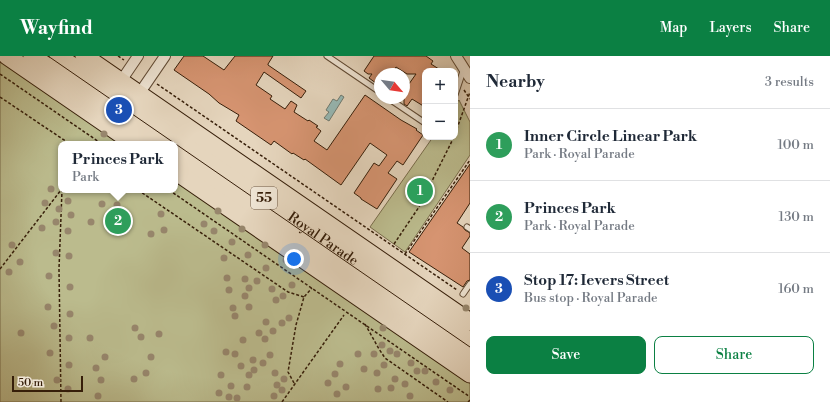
<!DOCTYPE html>
<html lang="en">
<head>
<meta charset="utf-8">
<style>
  body { margin:0; font-family:"Libre Bodoni",serif; background:#f6f6f7; color:#1f2937 }
  .controls { position:absolute; right:12px; top:12px; display:grid; overflow:hidden; border-radius:8px; box-shadow:0 2px 10px #0003 }
  .controls button { width:36px; height:36px; display:grid; place-items:center; padding:0; border:0; border-bottom:1px solid #e0e1e3; background:#fff; color:#1f2937; font:20px sans-serif }
  .compass { position:absolute; left:374px; top:12px; width:36px; height:36px; border-radius:50%; background:#fff; box-shadow:0 2px 10px #0003; rotate:119deg }
  .scale { position:absolute; left:12px; bottom:10px; width:71px; box-sizing:border-box; padding-left:4px; border:2px solid #361e09; border-top:0; font-size:11px; line-height:14px; white-space:nowrap; color:#361e09; -webkit-text-stroke:3px #eee4d4; paint-order:stroke }
  .you { position:absolute; left:294px; top:203px; width:14px; height:14px; margin:-10px; border:3px solid #fff; border-radius:50%; background:#1a73e8; box-shadow:0 0 0 6px #1a73e833 }
  .badge { display:grid; place-items:center; width:26px; height:26px; border-radius:50%; background:#0b8043; color:#fff; font-size:13px; font-weight:700 }
  .pin { position:absolute; translate:-50% -50%; border:2px solid #fff; box-shadow:0 1px 4px #0006 }
  .popup { position:absolute; left:58px; top:85px; width:120px; height:52px; box-sizing:border-box; display:grid; place-content:center; border-radius:8px; background:#fff; filter:drop-shadow(0 1px 3px #0005); font-size:13px; white-space:nowrap; color:#747a83 }
  .popup b { font-size:15px; color:#1f2937 }
  .popup::after { content:''; position:absolute; left:50%; top:100%; margin-left:-8px; border:8px solid transparent; border-top-color:#fff }
  .list { margin:0; padding:0; list-style:none }
  h2 { display:flex; justify-content:space-between; align-items:center; height:52px; margin:0; padding:0 16px; font-size:17px }
  h2 small { font-size:13px; font-weight:400; color:#747a83 }
  .list li { display:grid; grid-template-columns:26px 1fr auto; gap:12px; align-items:center; box-sizing:border-box; height:72px; padding:0 16px; border-top:1px solid #e0e1e3 }
  .list b { display:block; font-size:15px; white-space:nowrap }
  .list p { margin:0; font-size:13px; white-space:nowrap; color:#747a83 }
  .list em { font-size:13px; font-style:normal; color:#747a83 }
  .actions { display:flex; gap:8px; padding:12px 16px }
  .actions a { flex:1; padding:9px 0; border:1px solid #0b8043; border-radius:8px; text-align:center; font-size:14px; color:#0b8043 }
  .actions .main { background:#0b8043; color:#fff }
  .map { position:relative; flex:none; width:470px; height:346px; overflow:hidden }
  header { display:flex; align-items:center; gap:24px; box-sizing:border-box; height:56px; padding:0 20px; background:#0b8043; color:#fff }
  header strong { font-size:19px }
  nav { display:flex; gap:22px; margin-inline-start:auto; font-size:14px }
  main { display:flex }
  aside { flex:1; background:#fff }
  .map>svg:first-child { display:block }
  .green { fill:#bbbb8d; stroke:#786c4b }
  .water { fill:#96b8b4; stroke:#707a70 }
  .building { fill:#d69471; stroke:#361e09 }
  .lines { fill:none; stroke-linecap:round; stroke-linejoin:round }
  .service-casing { stroke:#624c36; stroke-width:7 }
  .minor-casing { stroke:#624c36; stroke-width:12 }
  .trunk-casing { stroke:#361e09; stroke-width:19 }
  .path { stroke:#361e09; stroke-width:1.5; stroke-dasharray:3 2; stroke-linecap:butt }
  .service { stroke:#eee4d4; stroke-width:5 }
  .minor { stroke:#eee4d4; stroke-width:10 }
  .trunk { stroke:#e5d5bd; stroke-width:17 }
  .tram { stroke:#361e09; stroke-width:1 }
  .path-bridge { stroke:#361e09; stroke-width:1.5; stroke-dasharray:3 2; stroke-linecap:butt }
  .tree { fill:#97866c }
  .labels { text-anchor:middle; dominant-baseline:central; stroke-width:3; stroke-linejoin:round; paint-order:stroke }
  .shield { fill:#eee4d4; stroke:#6d5946; stroke-width:1 }
  .shield-label { font-size:13px; font-weight:bold; fill:#361e09 }
  .street-label { font-size:14px; fill:#361e09; stroke:#eee4d4 }
</style>
</head>
<body>
<header>
<strong>Wayfind</strong>
<nav><a>Map</a><a>Layers</a><a>Share</a></nav>
</header>
<main>
<div class="map">
<svg width="470" height="346" viewBox="0 0 470 346">
  <rect width="100%" height="100%" fill="#e5d5bd"/>
  <filter id="stains"><feTurbulence type="fractalNoise" baseFrequency=".005" numOctaves="4"/><feColorMatrix values="0 0 0 0 .2 0 0 0 0 .09 0 0 0 0 .02 0 0 0 .5 -.17"/></filter>
  <radialGradient id="worn" r=".72"><stop offset=".6" stop-color="#630" stop-opacity="0"/><stop offset="1" stop-color="#630" stop-opacity=".3"/></radialGradient>
  <!-- green -->
  <g class="green">
    <polygon points="0,4 122,88 61,88 61,134 175,134 175,124 470,327 470,346 0,346"/>
    <polygon points="459,44 470,66 470,99 405,196 370,171 433,81 455,81 455,49"/>
  </g>
  <!-- water -->
  <polygon class="water" points="341,39 344,41 329,65 324,62 329,56 326,54 333,43 337,45"/>
  <!-- building -->
  <g class="building">
    <polygon points="184,0 203,0 224,14 235,0 273,0 268,8 268,9 306,35 301,42 264,16 256,29 272,40 270,43 285,53 291,45 297,49 294,56 308,65 309,64 318,70 316,71 321,75 314,85 327,94 365,39 401,64 417,73 416,74 423,79 403,109 397,105 388,117 397,123 377,153 361,143 361,142 354,137 374,107 379,110 387,99 370,87 341,129 305,103 304,104 293,97 292,98 274,85 271,89 236,65 239,59 219,47 209,38 174,14"/>
    <polygon points="374,0 426,0 433,5 431,8 442,15 425,15 425,51 412,43 407,50 404,48 404,35 416,18 407,18 396,11 391,18 379,18 380,19 380,30 369,22 372,18 368,18 364,15"/>
    <polygon points="470,108 470,147 457,167 463,171 465,174 470,177 470,180 462,192 470,198 470,224 467,225 463,231 409,196"/>
  </g>
  <g class="lines">
    <defs>
      <g id="service">
        <polyline points="327,0 380,36"/>
        <polyline points="455,39 464,12"/>
        <polyline points="388,42 425,67"/>
        <polyline points="467,171 470,173"/>
        <polyline points="463,238 470,228"/>
      </g>
      <g id="minor">
        <polyline points="456,0 470,22"/>
        <polyline points="121,25 138,0"/>
        <polyline points="139,38 165,0"/>
      </g>
      <g id="trunk">
        <polyline points="7,0 135,88"/>
        <polyline points="32,0 159,88"/>
        <path id="s1" d="M58,0l412,285"/>
        <polyline points="84,0 470,266"/>
        <polyline points="175,99 470,303"/>
        <polyline points="175,115 470,318"/>
      </g>
    </defs>
    <!-- service casing -->
    <use href="#service" class="service-casing"/>
    <!-- minor casing -->
    <use href="#minor" class="minor-casing"/>
    <!-- trunk casing -->
    <use href="#trunk" class="trunk-casing"/>
    <!-- path -->
    <g class="path">
      <polyline points="118,0 124,4"/>
      <polyline points="0,18 102,88"/>
      <polyline points="157,28 457,234"/>
      <polyline points="0,41 70,88"/>
      <polyline points="455,78 470,36"/>
      <polyline points="95,88 97,85"/>
      <polyline points="138,134 288,236 304,241"/>
      <polyline points="169,134 470,341"/>
      <polyline points="394,188 419,151 454,81"/>
      <polyline points="405,198 470,104"/>
      <polyline points="0,213 61,134"/>
      <polyline points="365,268 379,293 385,302 448,346"/>
      <polyline points="294,327 288,316 296,269 304,241 312,232"/>
      <polyline points="61,346 59,213 62,134"/>
      <polyline points="282,346 344,259"/>
      <polyline points="468,346 470,344"/>
    </g>
    <!-- service -->
    <use href="#service" class="service"/>
    <!-- minor -->
    <use href="#minor" class="minor"/>
    <!-- trunk -->
    <use href="#trunk" class="trunk"/>
    <!-- tram -->
    <polyline class="tram" points="48,0 470,291"/>
    <!-- path-bridge -->
    <polyline class="path-bridge" points="464,34 470,43"/>
  </g>
  <!-- trees -->
  <g class="tree">
    <circle cx="104" cy="78" r="3.5"/>
    <circle cx="51" cy="133" r="3.5"/>
    <circle cx="68" cy="145" r="3.5"/>
    <circle cx="45" cy="147" r="3.5"/>
    <circle cx="102" cy="148" r="3.5"/>
    <circle cx="117" cy="149" r="3.5"/>
    <circle cx="59" cy="153" r="3.5"/>
    <circle cx="218" cy="155" r="3.5"/>
    <circle cx="161" cy="158" r="3.5"/>
    <circle cx="71" cy="159" r="3.5"/>
    <circle cx="56" cy="166" r="3.5"/>
    <circle cx="91" cy="166" r="3.5"/>
    <circle cx="204" cy="168" r="3.5"/>
    <circle cx="42" cy="172" r="3.5"/>
    <circle cx="242" cy="173" r="3.5"/>
    <circle cx="164" cy="174" r="3.5"/>
    <circle cx="68" cy="175" r="3.5"/>
    <circle cx="214" cy="175" r="3.5"/>
    <circle cx="151" cy="178" r="3.5"/>
    <circle cx="232" cy="186" r="3.5"/>
    <circle cx="12" cy="189" r="3.5"/>
    <circle cx="265" cy="189" r="3.5"/>
    <circle cx="56" cy="197" r="3.5"/>
    <circle cx="248" cy="199" r="3.5"/>
    <circle cx="69" cy="200" r="3.5"/>
    <circle cx="224" cy="202" r="3.5"/>
    <circle cx="286" cy="204" r="3.5"/>
    <circle cx="20" cy="206" r="3.5"/>
    <circle cx="266" cy="212" r="3.5"/>
    <circle cx="9" cy="216" r="3.5"/>
    <circle cx="49" cy="220" r="3.5"/>
    <circle cx="227" cy="222" r="3.5"/>
    <circle cx="245" cy="223" r="3.5"/>
    <circle cx="257" cy="225" r="3.5"/>
    <circle cx="292" cy="229" r="3.5"/>
    <circle cx="70" cy="231" r="3.5"/>
    <circle cx="249" cy="232" r="3.5"/>
    <circle cx="272" cy="233" r="3.5"/>
    <circle cx="229" cy="234" r="3.5"/>
    <circle cx="245" cy="240" r="3.5"/>
    <circle cx="283" cy="240" r="3.5"/>
    <circle cx="276" cy="244" r="3.5"/>
    <circle cx="48" cy="251" r="3.5"/>
    <circle cx="249" cy="251" r="3.5"/>
    <circle cx="233" cy="252" r="3.5"/>
    <circle cx="466" cy="252" r="3.5"/>
    <circle cx="70" cy="258" r="3.5"/>
    <circle cx="235" cy="260" r="3.5"/>
    <circle cx="289" cy="262" r="3.5"/>
    <circle cx="266" cy="266" r="3.5"/>
    <circle cx="282" cy="267" r="3.5"/>
    <circle cx="54" cy="270" r="3.5"/>
    <circle cx="135" cy="272" r="3.5"/>
    <circle cx="383" cy="272" r="3.5"/>
    <circle cx="273" cy="275" r="3.5"/>
    <circle cx="21" cy="277" r="3.5"/>
    <circle cx="259" cy="277" r="3.5"/>
    <circle cx="159" cy="278" r="3.5"/>
    <circle cx="141" cy="281" r="3.5"/>
    <circle cx="69" cy="282" r="3.5"/>
    <circle cx="90" cy="282" r="3.5"/>
    <circle cx="265" cy="283" r="3.5"/>
    <circle cx="243" cy="284" r="3.5"/>
    <circle cx="382" cy="289" r="3.5"/>
    <circle cx="390" cy="295" r="3.5"/>
    <circle cx="226" cy="296" r="3.5"/>
    <circle cx="50" cy="297" r="3.5"/>
    <circle cx="235" cy="298" r="3.5"/>
    <circle cx="358" cy="298" r="3.5"/>
    <circle cx="374" cy="298" r="3.5"/>
    <circle cx="397" cy="298" r="3.5"/>
    <circle cx="270" cy="299" r="3.5"/>
    <circle cx="105" cy="301" r="3.5"/>
    <circle cx="151" cy="301" r="3.5"/>
    <circle cx="253" cy="304" r="3.5"/>
    <circle cx="263" cy="307" r="3.5"/>
    <circle cx="411" cy="307" r="3.5"/>
    <circle cx="340" cy="308" r="3.5"/>
    <circle cx="69" cy="309" r="3.5"/>
    <circle cx="384" cy="309" r="3.5"/>
    <circle cx="241" cy="310" r="3.5"/>
    <circle cx="96" cy="312" r="3.5"/>
    <circle cx="364" cy="313" r="3.5"/>
    <circle cx="254" cy="314" r="3.5"/>
    <circle cx="417" cy="315" r="3.5"/>
    <circle cx="425" cy="315" r="3.5"/>
    <circle cx="146" cy="317" r="3.5"/>
    <circle cx="275" cy="317" r="3.5"/>
    <circle cx="377" cy="317" r="3.5"/>
    <circle cx="335" cy="318" r="3.5"/>
    <circle cx="221" cy="319" r="3.5"/>
    <circle cx="249" cy="319" r="3.5"/>
    <circle cx="134" cy="323" r="3.5"/>
    <circle cx="284" cy="323" r="3.5"/>
    <circle cx="395" cy="323" r="3.5"/>
    <circle cx="57" cy="324" r="3.5"/>
    <circle cx="101" cy="324" r="3.5"/>
    <circle cx="436" cy="326" r="3.5"/>
    <circle cx="328" cy="327" r="3.5"/>
    <circle cx="405" cy="328" r="3.5"/>
    <circle cx="277" cy="329" r="3.5"/>
    <circle cx="231" cy="330" r="3.5"/>
    <circle cx="247" cy="331" r="3.5"/>
    <circle cx="346" cy="331" r="3.5"/>
    <circle cx="391" cy="332" r="3.5"/>
    <circle cx="68" cy="333" r="3.5"/>
    <circle cx="378" cy="333" r="3.5"/>
    <circle cx="282" cy="334" r="3.5"/>
    <circle cx="450" cy="334" r="3.5"/>
    <circle cx="219" cy="337" r="3.5"/>
    <circle cx="337" cy="338" r="3.5"/>
    <circle cx="98" cy="340" r="3.5"/>
    <circle cx="274" cy="340" r="3.5"/>
    <circle cx="410" cy="340" r="3.5"/>
    <circle cx="229" cy="341" r="3.5"/>
    <circle cx="237" cy="342" r="3.5"/>
  </g>
  <g class="labels">
    <!-- shield labels -->
    <rect class="shield" x="251" y="131" width="26" height="22" rx="3"/>
    <g class="shield-label">
      <text x="264" y="142">55</text>
    </g>
    <!-- street labels -->
    <g class="street-label">
      <text stroke="none"><textPath href="#s1" startOffset="322">Royal Parade</textPath></text>
    </g>
  </g>
  <rect width="100%" height="100%" filter="url(#stains)"/>
  <rect width="100%" height="100%" fill="url(#worn)"/>
</svg>
<div class="controls">
<button>+</button>
<button>−</button>
</div>
<svg class="compass" viewBox="-18 -18 36 36"><path d="M0-13l5 13h-10z" fill="#e53935"/><path d="M0 13l5-13h-10z" fill="#747a83"/></svg>
<div class="scale">50 m</div>
<div class="you"></div>
<div class="pin badge" style="left:420px;top:135px;background:#2e9e5b">1</div>
<div class="pin badge" style="left:118px;top:165px;background:#2e9e5b">2</div>
<div class="popup"><b>Princes Park</b>Park</div>
<div class="pin badge" style="left:119px;top:54px;background:#1a4fb4">3</div>
</div>
<aside>
<h2>Nearby<small>3 results</small></h2>
<ul class="list">
<li><span class="badge" style="background:#2e9e5b">1</span><div><b>Inner Circle Linear Park</b><p>Park · Royal Parade</p></div><em>100 m</em></li>
<li><span class="badge" style="background:#2e9e5b">2</span><div><b>Princes Park</b><p>Park · Royal Parade</p></div><em>130 m</em></li>
<li><span class="badge" style="background:#1a4fb4">3</span><div><b>Stop 17: Ievers Street</b><p>Bus stop · Royal Parade</p></div><em>160 m</em></li>
</ul>
<div class="actions"><a class="main">Save</a><a>Share</a></div>
</aside>
</main>
</body>
</html>
